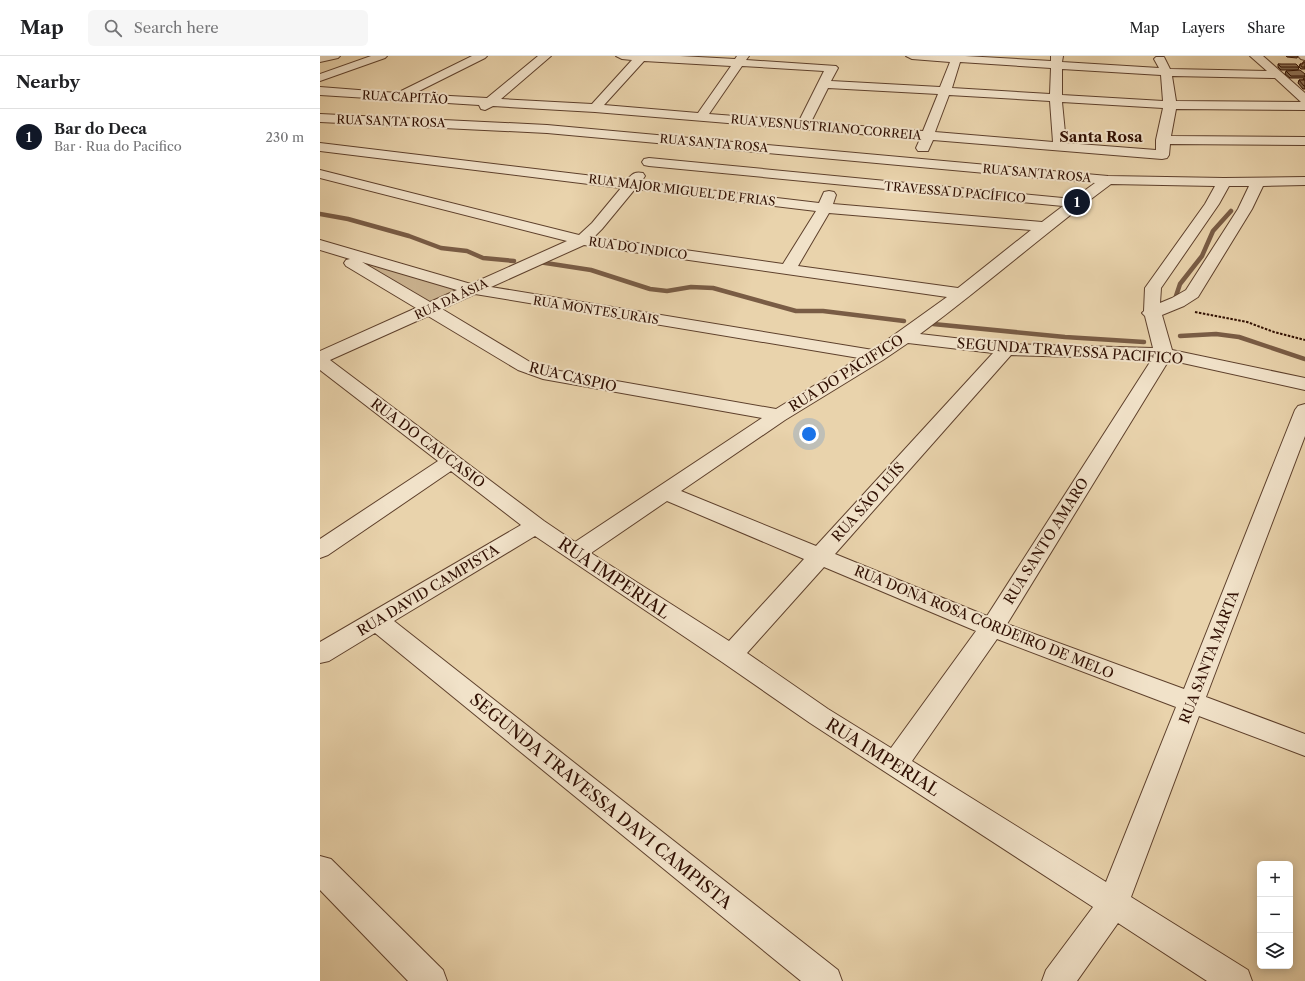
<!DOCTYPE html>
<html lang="en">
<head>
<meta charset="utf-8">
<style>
  body { margin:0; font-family:"Libre Caslon Text",serif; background:#f6f6f6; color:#202124 }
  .controls { position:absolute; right:12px; bottom:12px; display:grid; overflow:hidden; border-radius:6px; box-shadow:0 2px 10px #0003 }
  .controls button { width:36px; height:36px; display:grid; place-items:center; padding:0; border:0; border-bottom:1px solid #e0e0e0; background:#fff; color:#202124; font:20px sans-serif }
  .you { position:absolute; left:489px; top:378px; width:14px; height:14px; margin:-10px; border:3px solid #fff; border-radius:50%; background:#1a73e8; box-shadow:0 0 0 6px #1a73e833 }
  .badge { display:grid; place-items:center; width:26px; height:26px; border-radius:50%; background:#111827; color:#fff; font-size:13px; font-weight:700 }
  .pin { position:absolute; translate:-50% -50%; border:2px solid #fff; box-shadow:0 1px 4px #0006 }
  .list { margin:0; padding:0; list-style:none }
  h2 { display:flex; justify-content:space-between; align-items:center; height:52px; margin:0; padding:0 16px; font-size:17px }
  h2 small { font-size:13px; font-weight:400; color:#757577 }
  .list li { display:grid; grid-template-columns:26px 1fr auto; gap:12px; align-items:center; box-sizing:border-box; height:56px; padding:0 16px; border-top:1px solid #e0e0e0 }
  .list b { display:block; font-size:15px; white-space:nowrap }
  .list p { margin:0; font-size:13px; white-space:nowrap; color:#757577 }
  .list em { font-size:13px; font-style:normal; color:#757577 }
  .icon { flex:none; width:22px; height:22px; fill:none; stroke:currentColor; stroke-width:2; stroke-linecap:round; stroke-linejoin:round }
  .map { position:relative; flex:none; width:985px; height:925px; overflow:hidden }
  header { display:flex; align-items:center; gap:24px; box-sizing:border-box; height:56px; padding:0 20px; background:#fff; border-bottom:1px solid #e0e0e0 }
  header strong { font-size:19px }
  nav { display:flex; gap:22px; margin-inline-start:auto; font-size:14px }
  .search { width:280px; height:36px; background:#f6f6f6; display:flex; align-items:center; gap:10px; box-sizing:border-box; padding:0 14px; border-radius:6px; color:#757577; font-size:15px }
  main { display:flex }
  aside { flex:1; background:#fff }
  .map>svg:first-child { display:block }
  .green { fill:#cab28f; stroke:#7d6048 }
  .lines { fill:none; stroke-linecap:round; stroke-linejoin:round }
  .stream { stroke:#795c45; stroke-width:4.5 }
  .minor-casing { stroke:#5e402c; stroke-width:2 }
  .path { stroke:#300f02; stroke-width:2; stroke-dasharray:2.5 1.5; stroke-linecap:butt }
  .minor { fill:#f1e2c9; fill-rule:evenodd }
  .wall { fill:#7c654d; stroke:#300f02 }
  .building { fill:#90755a; stroke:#300f02 }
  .labels { text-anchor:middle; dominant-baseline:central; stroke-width:4; stroke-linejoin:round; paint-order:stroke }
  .far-street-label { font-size:12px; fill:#300f02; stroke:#f1e2c9 }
  .street-label { font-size:14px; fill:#300f02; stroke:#f1e2c9 }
  .far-district-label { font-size:15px; font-weight:bold; fill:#300f02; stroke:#f1e2c9 }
  .near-street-label { font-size:17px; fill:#300f02; stroke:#f1e2c9 }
</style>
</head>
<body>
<header>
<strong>Map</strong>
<div class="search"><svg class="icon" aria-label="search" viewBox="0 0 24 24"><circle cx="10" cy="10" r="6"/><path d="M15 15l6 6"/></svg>Search here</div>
<nav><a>Map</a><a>Layers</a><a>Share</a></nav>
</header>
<main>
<aside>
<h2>Nearby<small></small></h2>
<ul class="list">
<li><span class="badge">1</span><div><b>Bar do Deca</b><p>Bar · Rua do Pacifico</p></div><em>230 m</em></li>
</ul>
</aside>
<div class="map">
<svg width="985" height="925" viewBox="0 0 985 925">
  <rect width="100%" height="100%" fill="#e9d3ac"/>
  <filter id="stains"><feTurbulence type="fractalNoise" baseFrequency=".005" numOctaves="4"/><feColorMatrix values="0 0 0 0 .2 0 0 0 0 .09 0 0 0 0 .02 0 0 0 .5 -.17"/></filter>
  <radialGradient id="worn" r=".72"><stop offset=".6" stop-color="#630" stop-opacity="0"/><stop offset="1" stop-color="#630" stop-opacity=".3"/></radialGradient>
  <!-- green -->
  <polygon class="green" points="28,200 139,234 111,248"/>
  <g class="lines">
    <!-- stream -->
    <g class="stream">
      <polyline points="0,158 28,163 89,180 121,192 147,195 163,202 194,205"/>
      <polyline points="219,206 271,214 330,233 347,235 371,231 393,232 476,255 503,255 584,265"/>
      <polyline points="856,240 860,228 882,200 893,175 911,155"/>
      <polyline points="613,268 745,281 824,286"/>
      <polyline points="860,280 896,278 919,281 985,303"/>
    </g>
    <defs>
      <g id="minor">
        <polygon points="0,0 20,0 18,2 0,6"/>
        <polygon points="51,0 67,0 65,2 0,25 0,18"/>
        <path d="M152,0h15l-2,2 -72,36 74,4 51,-42h13l-50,43 91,5 40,-44 -10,-1 -6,-3h64l55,3 2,-3h12l-3,4 90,6 2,2 -7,13 109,6 10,-25 -38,-3 -6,-3h59l86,5v-5h12l-1,6 97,6 -5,-9 2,-2h8l6,12 97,2 -17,-15h13l42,37v17l-129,-1 -5,27 134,1v8l-135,-1 -1,11 -2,3 -5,1 -229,-19 -5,11h-10l-2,-3 4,-9 -325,-27 -102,-6 -8,4 -4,-1 -2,-4 -159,-10v-8l77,6zM324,5l87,5 -33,47 -94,-8zM640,6l91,6 -1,26 -98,-6zM422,10l82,5 -25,50 -90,-7zM742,13l99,6 2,26 -101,-6zM852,20l103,2 26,24h3l-128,-1zM508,32l110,6 -15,37 -112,-9zM629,39l101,6 3,41 -118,-10zM742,46l101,6 -7,32v10l-90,-7z"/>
        <polygon points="978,0 985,0 985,4 981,3"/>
        <path d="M0,58l227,11 561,51 116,2 81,-1v8l-42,1 -11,23 -54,88 -14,9 -22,9 10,35 133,28v12l-136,-30 -162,264 177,65 111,-279 3,-4 7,-2v32l-99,261 99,37v22l-106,-40 -68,181 117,73 4,11h-45l-89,-58 -41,58h-35l4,-11 47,-63 -283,-184 -88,-61 -187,-126 -141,85 444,349 4,11h-41l-426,-348 -46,28 -9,2v-21l201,-117 -70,-54 -123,84 -8,3v-19l118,-78 -118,-91v-19l96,-43 -70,-42 -2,-3 2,-3 4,-1 -30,-9v-10l151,44 96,-43 -247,-63v-8l259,65 13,-12 29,-35 -301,-37v-8l307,37c5,-6 8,-9 16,-7l2,3 -4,6 178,21 5,-11 5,-1 5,1 2,3 -3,9 209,18 21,-16 -414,-40 -5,-1 -2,-3 2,-3 5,-1 424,41 22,-16 -548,-50 -227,-11zM791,128l104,2 -10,18 -60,84 -1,23 -2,2 3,3 8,32 -147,-4 -86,-10c65,-48 126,-102 191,-150zM909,130h20l-11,23 -52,81 -14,8 -12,5 1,-15 58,-84zM315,133l181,22 -33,53 -189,-27 8,-8zM509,157l202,17 -73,58 -160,-22zM264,189l363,52 -74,53 -382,-63zM42,206l95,28 -27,12zM155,238l384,64 -83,51 -222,-39 -24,-8 -88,-53zM108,260l90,54 25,9 219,39 -187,124 -31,-21 -214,-161zM588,287l85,10 -177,193 -135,-55 104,-71 98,-60zM691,299l141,4 -165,257 -152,-62zM347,445l137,58 -75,82 -138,-88zM504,511l152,64 -85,117 -63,-39 -81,-56zM677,583l179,68 -70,175 -194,-121z"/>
        <polygon points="0,800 11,803 123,914 127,925 88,925 0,834"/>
      </g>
    </defs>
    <!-- minor casing -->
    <use href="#minor" class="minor-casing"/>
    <!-- path -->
    <polyline class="path" points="875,256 927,266 954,276 985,284"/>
    <!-- minor -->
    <use href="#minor" class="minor"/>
  </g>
  <!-- wall -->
  <g class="wall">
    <polygon points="966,0 978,0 977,2 967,1"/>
    <polygon points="983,6 985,6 985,13 981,13 979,11 980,8 983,8"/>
    <polygon points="958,8 979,11 978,14 961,14 958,11"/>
    <polygon points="966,15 985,20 985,33 983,33 978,27 979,24 984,24 983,24 984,22 970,22 965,18"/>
  </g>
  <!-- building -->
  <g class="building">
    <polygon points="983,6 985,6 985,11 982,11 980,8 983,8"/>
    <polygon points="958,8 976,8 979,11 961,11"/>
    <polygon points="980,14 985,18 985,20 971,20 966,15"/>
    <polygon points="979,24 985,24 985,30 984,30"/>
  </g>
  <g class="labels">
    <!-- far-street labels -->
    <g class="far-street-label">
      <text transform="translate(85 41) rotate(3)">RUA CAPITÃO</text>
      <text transform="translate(71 65) rotate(2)">RUA SANTA ROSA</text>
      <text transform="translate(506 71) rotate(5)">RUA VESNUSTRIANO CORREIA</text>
      <text transform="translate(394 87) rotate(5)">RUA SANTA ROSA</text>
      <text transform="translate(717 117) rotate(5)">RUA SANTA ROSA</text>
      <text transform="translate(362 134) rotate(7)">RUA MAJOR MIGUEL DE FRIAS</text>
      <text transform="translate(635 136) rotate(5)">TRAVESSA D PACÍFICO</text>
      <text transform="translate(318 192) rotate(8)">RUA DO INDICO</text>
      <text transform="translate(131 243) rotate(-25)">RUA DA ÁSIA</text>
      <text transform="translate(276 254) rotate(9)">RUA MONTES URAIS</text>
    </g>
    <!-- street labels -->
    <g class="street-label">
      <text transform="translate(750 295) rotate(4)">SEGUNDA TRAVESSA PACIFICO</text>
      <text transform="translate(526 317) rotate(-32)">RUA DO PACIFICO</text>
      <text transform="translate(253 321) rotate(13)">RUA CASPIO</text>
      <text transform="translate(108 387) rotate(37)">RUA DO CAUCASIO</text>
      <text transform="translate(548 446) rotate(-48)">RUA SÃO LUÍS</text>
      <text transform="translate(726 485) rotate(-58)">RUA SANTO AMARO</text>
      <text transform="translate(108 534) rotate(-31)">RUA DAVID CAMPISTA</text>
      <text transform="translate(664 566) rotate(22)">RUA DONA ROSA CORDEIRO DE MELO</text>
      <text transform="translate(889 601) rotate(-69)">RUA SANTA MARTA</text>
    </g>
    <!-- far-district labels -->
    <g class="far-district-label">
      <text x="781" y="80">Santa Rosa</text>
    </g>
    <!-- near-street labels -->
    <g class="near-street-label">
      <text transform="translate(294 522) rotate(34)">RUA IMPERIAL</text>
      <text transform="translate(563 701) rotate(32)">RUA IMPERIAL</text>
      <text transform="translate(281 745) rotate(39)">SEGUNDA TRAVESSA DAVI CAMPISTA</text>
    </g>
  </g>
  <rect width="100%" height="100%" filter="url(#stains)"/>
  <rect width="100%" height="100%" fill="url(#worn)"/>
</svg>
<div class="controls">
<button>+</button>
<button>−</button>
<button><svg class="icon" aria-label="layers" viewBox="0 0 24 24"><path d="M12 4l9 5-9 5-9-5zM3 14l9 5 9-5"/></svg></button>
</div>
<div class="you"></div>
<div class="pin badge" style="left:757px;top:146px">1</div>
</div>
</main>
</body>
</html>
